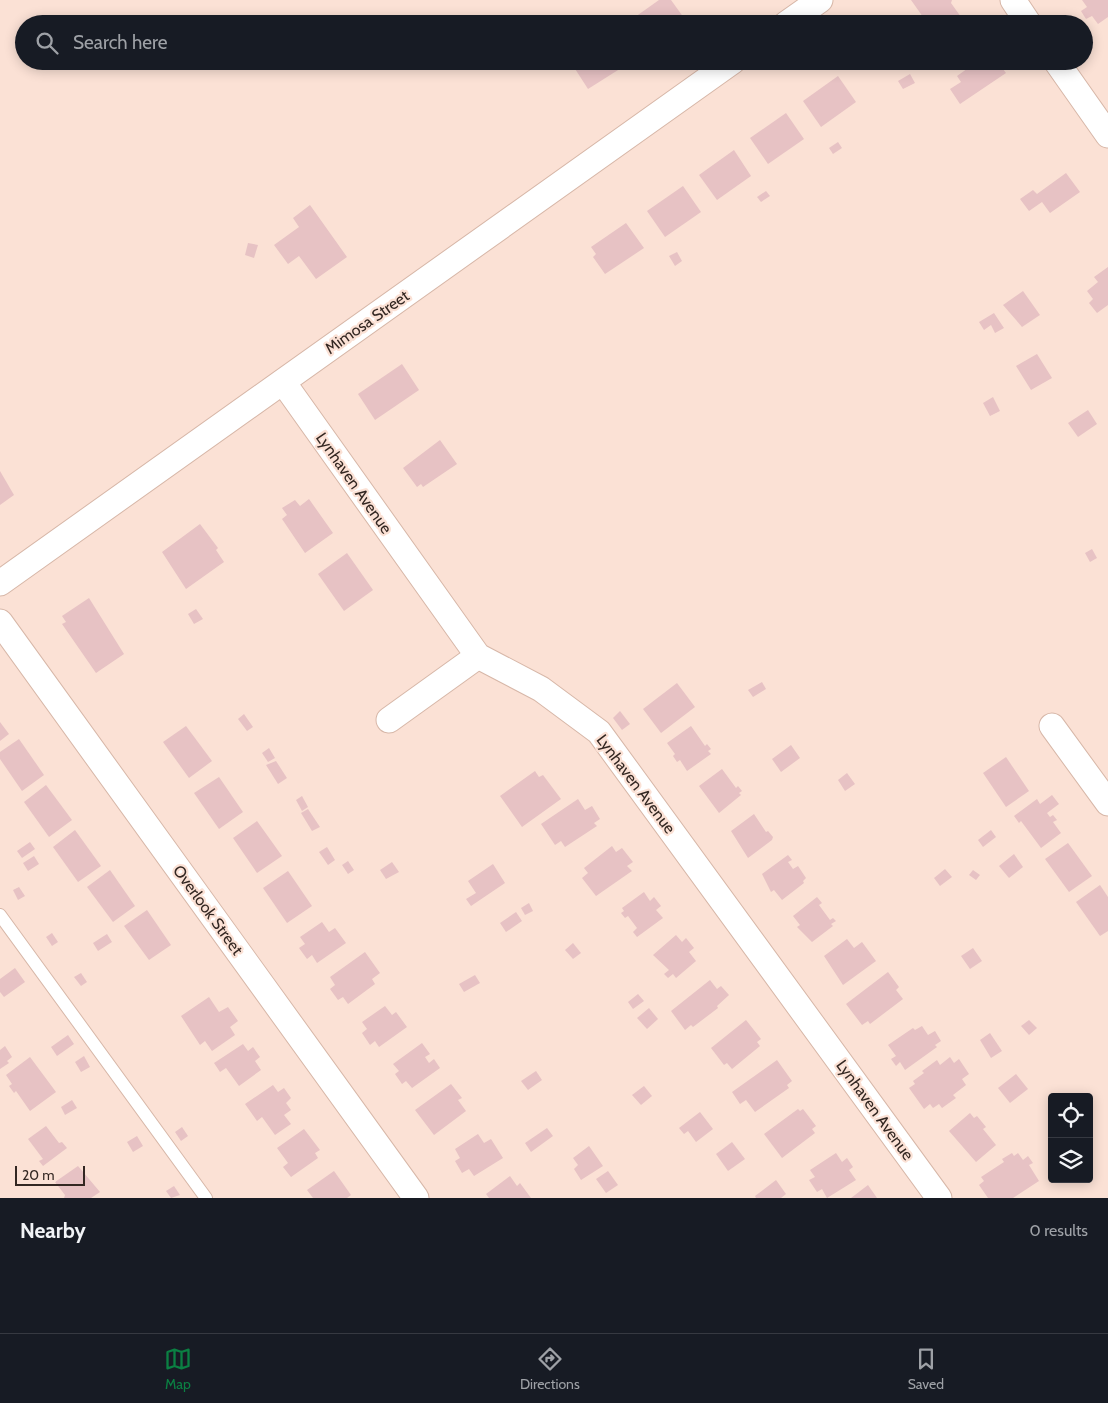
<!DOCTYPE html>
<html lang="en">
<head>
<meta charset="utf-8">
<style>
  body { margin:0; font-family:Cabin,sans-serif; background:#242831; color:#f1f3f6 }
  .controls { position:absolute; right:15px; bottom:15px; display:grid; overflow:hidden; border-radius:5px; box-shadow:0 2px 12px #0003 }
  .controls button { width:45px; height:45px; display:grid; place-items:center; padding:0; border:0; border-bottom:1px solid #363941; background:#171b24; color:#f1f3f6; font:25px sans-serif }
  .scale { position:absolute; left:15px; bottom:12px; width:70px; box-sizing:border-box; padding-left:5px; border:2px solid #332722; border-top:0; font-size:14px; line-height:18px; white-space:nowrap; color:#332722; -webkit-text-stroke:4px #fbe1d5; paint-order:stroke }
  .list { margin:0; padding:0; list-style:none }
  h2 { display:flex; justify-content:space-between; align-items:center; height:65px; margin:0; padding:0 20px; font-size:21px }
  h2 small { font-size:16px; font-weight:400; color:#9ea1a6 }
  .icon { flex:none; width:28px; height:28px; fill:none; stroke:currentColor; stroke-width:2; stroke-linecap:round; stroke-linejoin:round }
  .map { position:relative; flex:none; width:1108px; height:1198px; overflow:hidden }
  .search { position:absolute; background:#171b24; box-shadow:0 2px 12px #0003; left:15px; right:15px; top:15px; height:55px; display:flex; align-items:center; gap:12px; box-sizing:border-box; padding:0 18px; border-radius:28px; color:#9ea1a6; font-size:19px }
  .sheet { height:135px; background:#171b24 }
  nav { display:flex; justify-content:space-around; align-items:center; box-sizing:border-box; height:70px; border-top:1px solid #363941; background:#171b24; font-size:14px; color:#9ea1a6 }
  nav a { display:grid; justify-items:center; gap:2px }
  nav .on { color:#0b8043 }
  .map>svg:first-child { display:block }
  .building { fill:#e7c2c4 }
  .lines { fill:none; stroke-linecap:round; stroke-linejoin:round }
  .lane-casing { stroke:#d7b7a8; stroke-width:14 }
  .street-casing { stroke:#d7b7a8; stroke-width:27 }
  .lane { stroke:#fff; stroke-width:12 }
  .street { stroke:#fff; stroke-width:25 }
  .labels { text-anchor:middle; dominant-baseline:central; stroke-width:4.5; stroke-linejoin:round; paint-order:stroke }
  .street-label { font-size:16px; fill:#332722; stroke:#fbe1d5 }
</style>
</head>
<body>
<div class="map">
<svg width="1108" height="1198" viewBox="0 0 1108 1198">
  <rect width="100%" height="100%" fill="#fbe1d5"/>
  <!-- building -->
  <g class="building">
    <polygon points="659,0 671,0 684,18 676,24 629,24 628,22"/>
    <polygon points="911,0 952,0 951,3 966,24 928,24"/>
    <polygon points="1082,0 1108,0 1108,17 1098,24 1092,16 1086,19 1081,11 1087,7"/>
    <polygon points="570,61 624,61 626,65 588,89"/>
    <polygon points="978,61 997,61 1006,73 960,104 950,89 961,82 957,76"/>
    <polygon points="910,74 915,83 903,89 898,81"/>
    <polygon points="838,76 856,102 821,127 803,101"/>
    <polygon points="786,113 804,139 768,164 750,138"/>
    <polygon points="838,142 842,148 833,154 829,148"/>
    <polygon points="734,150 751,176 717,200 699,175"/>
    <polygon points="1066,173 1080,192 1050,213 1042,202 1029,211 1020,199 1033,190 1037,194"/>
    <polygon points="683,186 701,212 665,237 647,211"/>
    <polygon points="766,191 770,196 761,202 757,197"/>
    <polygon points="310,205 347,257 316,279 299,256 288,264 274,245 299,227 293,218"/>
    <polygon points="626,223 644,248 605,274 593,257 596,254 591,247"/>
    <polygon points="248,243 258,245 254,258 245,255"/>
    <polygon points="677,252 682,261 675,266 669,256"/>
    <polygon points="1108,267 1108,305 1097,313 1089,303 1093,299 1087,291 1098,282 1094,277"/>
    <polygon points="1023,291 1040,315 1022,327 1003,305"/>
    <polygon points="994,313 1004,328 995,333 991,325 984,330 979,322"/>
    <polygon points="1037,354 1052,378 1031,390 1016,366"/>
    <polygon points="402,364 419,390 375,420 358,394"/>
    <polygon points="993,397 1000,411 990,416 983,403"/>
    <polygon points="1088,410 1097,424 1078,437 1068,423"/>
    <polygon points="440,440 457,464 423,487 421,484 417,487 403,468"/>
    <polygon points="0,471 14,495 0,505"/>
    <polygon points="309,499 333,533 305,553 282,519 287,515 282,508 295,500 300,506"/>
    <polygon points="200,524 218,548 216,550 224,562 186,589 162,552"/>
    <polygon points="1092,549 1097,558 1090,562 1085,553"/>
    <polygon points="347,553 373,590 344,611 318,574"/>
    <polygon points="89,598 124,654 96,673 62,624 66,622 62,616"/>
    <polygon points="196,609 203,619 194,624 188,614"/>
    <polygon points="762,682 766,689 753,697 748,690"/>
    <polygon points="677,683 695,707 661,733 643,709"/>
    <polygon points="620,711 630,724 622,730 613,718"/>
    <polygon points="244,714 253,727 247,731 238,719"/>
    <polygon points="0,722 9,734 0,741"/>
    <polygon points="186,726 212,761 189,778 163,742"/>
    <polygon points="691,726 705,746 707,744 711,749 708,751 711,754 687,771 680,760 677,762 673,756 675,754 667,743"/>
    <polygon points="19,739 44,775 22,791 0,759 0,752"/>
    <polygon points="791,745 800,758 781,772 772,759"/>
    <polygon points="269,748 275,758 268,762 262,753"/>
    <polygon points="1006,757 1029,791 1006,807 983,773"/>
    <polygon points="276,761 287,778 278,784 266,765"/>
    <polygon points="722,769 736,788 738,786 742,791 739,793 741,795 719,813 699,786"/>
    <polygon points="535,771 539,777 543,775 561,799 522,827 500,796"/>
    <polygon points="847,773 855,784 845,791 838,780"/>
    <polygon points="219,777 243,812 219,829 194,793"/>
    <polygon points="46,785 72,820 49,837 24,802"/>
    <polygon points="1052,795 1059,804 1047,813 1050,817 1053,815 1057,820 1053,822 1061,833 1041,848 1021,821 1019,823 1014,816 1037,799 1040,804"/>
    <polygon points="302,796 308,807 302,811 296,800"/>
    <polygon points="578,799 585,810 592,806 600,819 594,823 597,826 565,847 561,841 555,845 541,824"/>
    <polygon points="308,809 320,827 312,831 301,813"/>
    <polygon points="754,814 766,832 768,831 773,837 772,840 748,858 731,831"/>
    <polygon points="257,821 282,856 257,873 233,838"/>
    <polygon points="75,830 101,866 78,882 53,847"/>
    <polygon points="991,830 996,837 983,847 978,840"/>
    <polygon points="30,842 35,849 22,858 17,851"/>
    <polygon points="1068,843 1092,876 1069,892 1045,859"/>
    <polygon points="612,846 616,852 622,848 633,862 627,866 632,871 596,896 582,878 588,873 584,868"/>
    <polygon points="327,847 335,860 328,865 319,852"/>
    <polygon points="1014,854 1023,867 1009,878 999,866"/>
    <polygon points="788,855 792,860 788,862 793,869 798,866 806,878 803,881 804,883 782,900 774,890 771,892 762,874"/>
    <polygon points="34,856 39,864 28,871 23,863"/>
    <polygon points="348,861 354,870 348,874 342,865"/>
    <polygon points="392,862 399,872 386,879 380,870"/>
    <polygon points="493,864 505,883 471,906 466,899 476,893 468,881"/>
    <polygon points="945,869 952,877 940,886 934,878"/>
    <polygon points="110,870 135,906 113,922 87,887"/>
    <polygon points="973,870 980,875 976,880 969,875"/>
    <polygon points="288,871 312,906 287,923 263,888"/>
    <polygon points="1100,885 1108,897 1108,931 1100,936 1076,902"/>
    <polygon points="19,887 25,896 18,900 13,890"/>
    <polygon points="644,892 650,901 654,897 661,906 656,910 663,918 637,937 633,932 637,928 628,916 625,918 621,913 624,911 622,908"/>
    <polygon points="817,897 822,903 819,905 830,920 833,918 836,921 831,924 833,926 812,942 797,927 800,925 793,916"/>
    <polygon points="529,903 533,911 525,915 521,908"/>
    <polygon points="147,910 171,945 149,960 124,926"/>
    <polygon points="516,912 522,921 506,932 500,923"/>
    <polygon points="322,922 329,932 335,928 346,943 317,963 312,955 307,959 299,948 305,944 300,937"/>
    <polygon points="52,933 58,942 52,946 46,937"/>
    <polygon points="107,934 112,942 98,951 93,943"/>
    <polygon points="676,935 682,942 686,938 694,948 689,952 696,961 676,978 673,974 668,978 664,974 669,970 653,955"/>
    <polygon points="847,939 854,948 862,942 876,961 843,985 824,956"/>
    <polygon points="573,943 581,953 573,959 565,950"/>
    <polygon points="973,948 982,961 970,969 961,956"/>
    <polygon points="365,952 380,973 372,979 375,984 348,1004 343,997 338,1000 330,989 335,985 330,977"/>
    <polygon points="15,968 25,982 4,997 0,992 0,979"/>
    <polygon points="888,972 899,987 896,990 903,999 870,1024 868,1021 862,1025 846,1004"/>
    <polygon points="81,973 87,982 81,986 74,977"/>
    <polygon points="475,975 480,983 464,992 459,984"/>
    <polygon points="710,980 717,989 721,986 729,995 717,1006 718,1008 693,1027 691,1025 685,1030 671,1011"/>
    <polygon points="638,994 644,1001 633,1009 628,1002"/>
    <polygon points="209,997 219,1012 228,1007 238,1021 230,1027 235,1035 212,1051 205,1041 200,1045 181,1016"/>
    <polygon points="385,1006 392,1015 396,1012 407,1027 379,1047 375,1041 370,1045 362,1033 367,1029 362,1022"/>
    <polygon points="649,1008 658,1019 647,1029 637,1018"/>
    <polygon points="746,1020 761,1039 757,1042 760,1046 732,1069 727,1063 724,1065 711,1048"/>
    <polygon points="1029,1020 1037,1028 1029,1035 1021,1026"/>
    <polygon points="922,1026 928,1035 935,1031 941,1041 935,1045 937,1047 905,1070 900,1062 896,1066 891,1059 896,1056 888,1045 913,1028 915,1030"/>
    <polygon points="990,1033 1002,1051 991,1058 980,1040"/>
    <polygon points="68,1035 74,1044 57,1056 51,1047"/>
    <polygon points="422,1043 430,1054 425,1057 429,1063 434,1059 440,1068 412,1088 406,1081 402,1084 395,1074 399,1071 393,1064"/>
    <polygon points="243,1044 248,1051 253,1047 260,1057 255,1061 261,1070 239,1086 226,1068 220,1072 214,1063"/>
    <polygon points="5,1046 12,1057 7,1061 9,1063 0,1069 0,1050"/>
    <polygon points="84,1056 90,1067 81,1072 75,1062"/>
    <polygon points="30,1057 56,1092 30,1111 16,1091 14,1093 9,1086 12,1084 6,1075"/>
    <polygon points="950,1057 954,1063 959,1059 969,1074 962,1079 966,1085 953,1095 956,1098 942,1108 939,1104 933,1108 930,1104 924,1109 909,1088 915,1084 913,1081 924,1073 922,1071 937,1060 940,1065"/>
    <polygon points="777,1060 792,1081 787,1085 789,1088 755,1112 746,1100 740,1104 732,1092"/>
    <polygon points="536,1071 542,1080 528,1090 521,1081"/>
    <polygon points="1016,1074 1028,1089 1010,1103 998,1088"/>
    <polygon points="451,1084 462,1098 458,1100 466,1111 434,1135 415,1110"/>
    <polygon points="273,1085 278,1092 284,1088 291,1098 286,1103 291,1110 284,1115 291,1124 275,1135 262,1117 257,1121 245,1104"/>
    <polygon points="644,1086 652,1096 641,1105 632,1095"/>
    <polygon points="72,1100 77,1108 65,1115 61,1107"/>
    <polygon points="798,1109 800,1111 803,1109 816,1126 812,1129 815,1133 782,1158 764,1134"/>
    <polygon points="700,1112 713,1129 696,1142 688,1131 684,1134 679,1128"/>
    <polygon points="970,1113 974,1118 977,1116 986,1127 983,1129 996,1145 976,1162 949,1131"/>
    <polygon points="46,1126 59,1143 62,1142 67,1148 43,1166 39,1161 43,1159 28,1139"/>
    <polygon points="182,1127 188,1136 181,1141 175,1132"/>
    <polygon points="547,1128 553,1136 531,1152 525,1143"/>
    <polygon points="304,1129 320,1150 315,1153 318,1158 291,1177 283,1167 288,1163 277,1148"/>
    <polygon points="478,1134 484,1143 491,1139 503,1158 474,1176 469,1169 462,1173 455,1161 460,1158 455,1149"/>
    <polygon points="137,1136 143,1146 133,1152 127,1142"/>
    <polygon points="732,1142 745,1159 728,1171 716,1154"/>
    <polygon points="589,1146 603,1166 581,1180 574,1169 578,1165 573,1158"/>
    <polygon points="836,1153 842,1162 847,1158 853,1167 849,1170 856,1180 827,1198 822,1189 817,1192 809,1180 815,1177 810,1170"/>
    <polygon points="1012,1153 1014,1156 1018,1153 1023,1160 1028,1156 1033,1163 1029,1165 1039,1181 1013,1198 988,1198 979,1185 984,1181 981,1177 1004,1162 1002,1159"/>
    <polygon points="78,1166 100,1192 91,1198 64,1198 65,1195 55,1182"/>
    <polygon points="334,1171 351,1195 347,1198 313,1198 307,1190"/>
    <polygon points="608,1171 618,1185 606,1193 596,1179"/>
    <polygon points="510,1176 517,1186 520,1183 531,1198 489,1198 486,1194"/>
    <polygon points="776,1180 786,1194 781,1198 756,1198 755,1196"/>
    <polygon points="868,1185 877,1198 851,1198"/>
    <polygon points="174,1186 180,1195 171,1198 166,1191"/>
  </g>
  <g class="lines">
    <defs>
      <polyline id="lane" points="0,915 206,1198"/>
      <g id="street">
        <polyline points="1013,0 1029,24"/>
        <polyline points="786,24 820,0"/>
        <polyline points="1056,61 1108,135"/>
        <polyline points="283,382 478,656 541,689 599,732 939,1198"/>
        <polyline points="0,583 733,61"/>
        <polyline points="0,622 416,1198"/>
        <polyline points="389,720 478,656"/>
        <polyline points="1052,726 1108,803"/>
      </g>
    </defs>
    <!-- lane casing -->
    <use href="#lane" class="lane-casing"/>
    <!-- street casing -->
    <use href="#street" class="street-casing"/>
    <!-- lane -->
    <use href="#lane" class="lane"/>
    <!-- street -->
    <use href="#street" class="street"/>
  </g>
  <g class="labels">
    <!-- street labels -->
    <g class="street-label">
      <text transform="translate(367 322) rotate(-35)">Mimosa Street</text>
      <text transform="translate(354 483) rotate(55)">Lynhaven Avenue</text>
      <text transform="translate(636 784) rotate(53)">Lynhaven Avenue</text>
      <text transform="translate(208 910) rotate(54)">Overlook Street</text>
      <text transform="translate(875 1110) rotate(54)">Lynhaven Avenue</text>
    </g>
  </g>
</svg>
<div class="controls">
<button><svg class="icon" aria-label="locate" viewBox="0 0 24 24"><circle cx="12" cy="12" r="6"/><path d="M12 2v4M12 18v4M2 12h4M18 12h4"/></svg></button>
<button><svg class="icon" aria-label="layers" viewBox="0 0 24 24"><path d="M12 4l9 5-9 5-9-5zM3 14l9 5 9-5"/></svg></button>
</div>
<div class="scale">20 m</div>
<div class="search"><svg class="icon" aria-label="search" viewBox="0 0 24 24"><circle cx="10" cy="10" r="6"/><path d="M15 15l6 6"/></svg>Search here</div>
</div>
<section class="sheet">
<h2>Nearby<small>0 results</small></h2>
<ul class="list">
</ul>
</section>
<nav>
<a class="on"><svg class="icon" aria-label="map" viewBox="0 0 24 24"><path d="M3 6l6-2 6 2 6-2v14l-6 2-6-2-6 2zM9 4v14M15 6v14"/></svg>Map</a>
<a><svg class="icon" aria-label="directions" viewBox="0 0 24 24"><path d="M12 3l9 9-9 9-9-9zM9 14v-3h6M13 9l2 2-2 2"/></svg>Directions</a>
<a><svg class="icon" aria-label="saved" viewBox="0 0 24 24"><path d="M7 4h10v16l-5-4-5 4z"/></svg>Saved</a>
</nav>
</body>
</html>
